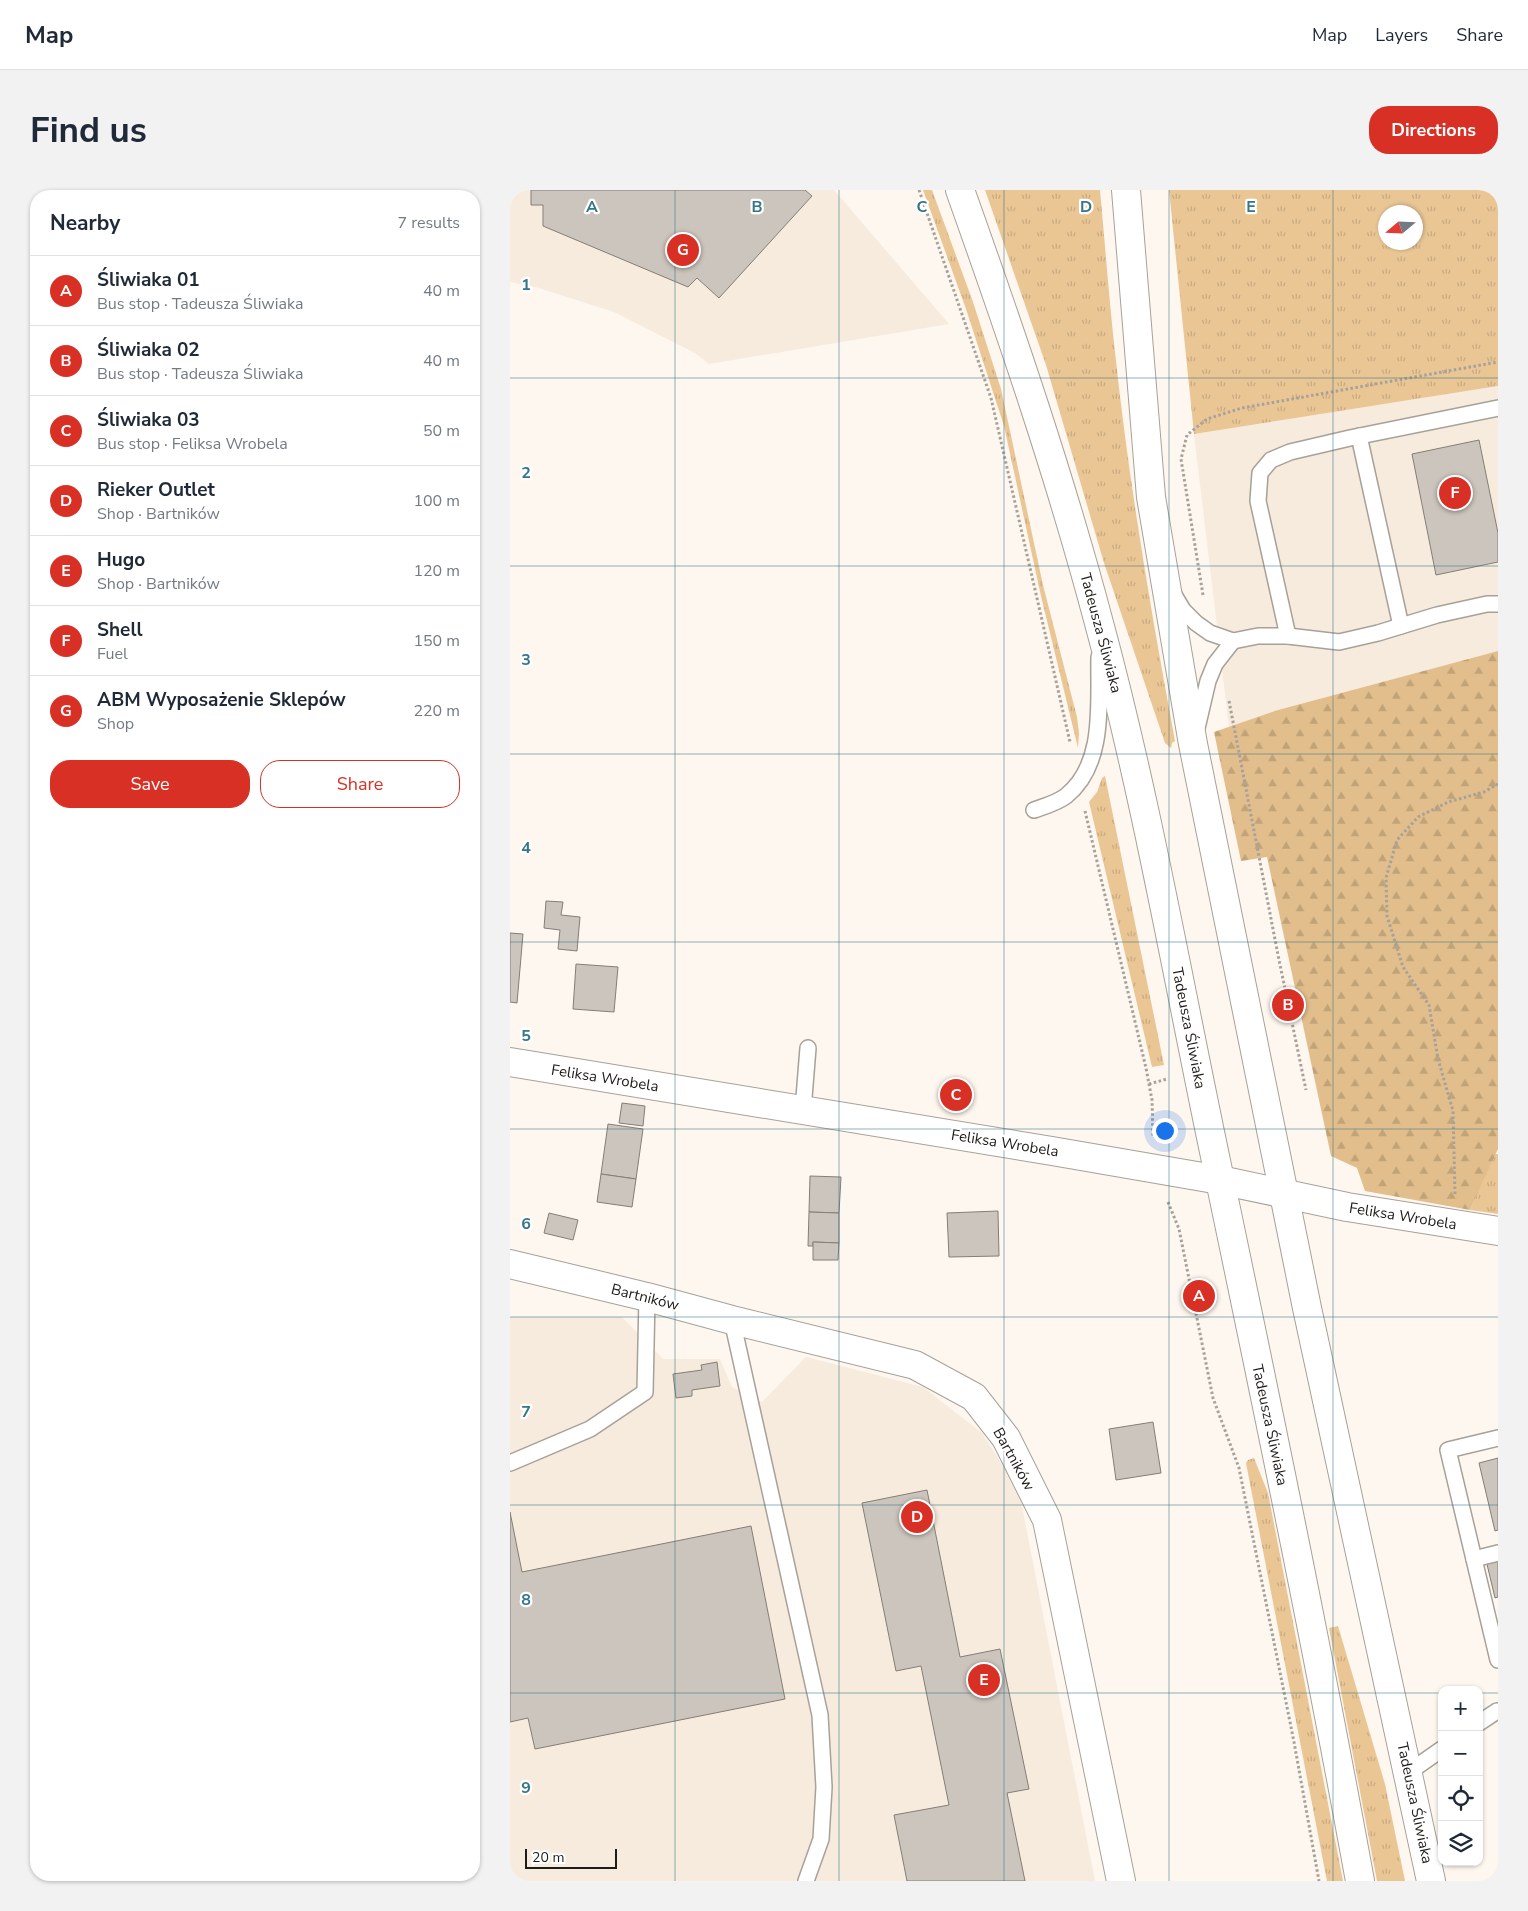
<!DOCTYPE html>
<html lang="en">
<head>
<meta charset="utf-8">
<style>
  body { margin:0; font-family:"Nunito Sans",sans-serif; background:#f2f2f3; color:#1f2937 }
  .controls { position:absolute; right:15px; bottom:15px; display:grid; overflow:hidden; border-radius:10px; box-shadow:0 1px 4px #0004 }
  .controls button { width:45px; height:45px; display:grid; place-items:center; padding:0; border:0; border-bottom:1px solid #e0e1e3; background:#fff; color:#1f2937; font:25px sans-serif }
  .compass { position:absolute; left:868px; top:15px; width:45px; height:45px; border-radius:50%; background:#fff; box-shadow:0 1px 4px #0004; rotate:251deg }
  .scale { position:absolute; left:15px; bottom:12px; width:92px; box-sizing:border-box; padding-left:5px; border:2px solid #1e1c19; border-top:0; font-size:14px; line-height:18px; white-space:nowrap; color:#1e1c19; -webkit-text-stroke:4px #fff; paint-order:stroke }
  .you { position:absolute; left:654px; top:940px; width:18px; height:18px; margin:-12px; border:4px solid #fff; border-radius:50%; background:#1a73e8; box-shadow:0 0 0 8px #1a73e833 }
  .badge { display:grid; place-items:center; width:32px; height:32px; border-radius:50%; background:#d93025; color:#fff; font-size:16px; font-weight:700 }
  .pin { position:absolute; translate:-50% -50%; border:2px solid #fff; box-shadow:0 1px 5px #0006 }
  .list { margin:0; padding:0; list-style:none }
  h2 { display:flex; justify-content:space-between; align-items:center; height:65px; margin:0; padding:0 20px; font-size:21px }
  h2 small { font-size:16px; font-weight:400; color:#747a83 }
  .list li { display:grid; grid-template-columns:32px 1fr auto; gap:15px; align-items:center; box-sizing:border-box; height:70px; padding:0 20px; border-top:1px solid #e0e1e3 }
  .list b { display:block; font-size:19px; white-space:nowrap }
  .list p { margin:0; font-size:16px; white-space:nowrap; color:#747a83 }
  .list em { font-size:16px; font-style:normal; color:#747a83 }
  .actions { display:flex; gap:10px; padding:15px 20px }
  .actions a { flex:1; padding:11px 0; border:1px solid #d93025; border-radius:20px; text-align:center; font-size:18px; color:#d93025 }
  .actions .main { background:#d93025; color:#fff }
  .icon { flex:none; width:28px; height:28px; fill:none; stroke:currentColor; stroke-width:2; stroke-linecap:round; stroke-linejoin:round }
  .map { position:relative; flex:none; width:988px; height:1691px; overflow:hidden; border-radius:20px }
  header { display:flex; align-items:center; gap:30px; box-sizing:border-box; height:70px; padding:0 25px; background:#fff; border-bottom:1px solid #e0e1e3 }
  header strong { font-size:24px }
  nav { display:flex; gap:28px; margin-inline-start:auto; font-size:18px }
  .intro { display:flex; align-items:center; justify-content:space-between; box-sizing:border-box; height:120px; padding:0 30px }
  h1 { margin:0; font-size:35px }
  .button { padding:12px 22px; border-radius:20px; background:#d93025; color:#fff; font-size:18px; font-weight:700 }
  main { display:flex; gap:30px; padding:0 30px }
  aside { flex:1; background:#fff; border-radius:20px; box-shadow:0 1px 4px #0004 }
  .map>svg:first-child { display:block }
  .built { fill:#f6ebdd }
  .grass { fill:url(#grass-tufts); fill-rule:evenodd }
  .forest { fill:url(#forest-firs) }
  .building { fill:#cbc5bd; stroke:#847e77 }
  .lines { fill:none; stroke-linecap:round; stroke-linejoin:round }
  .service-casing { stroke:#a7a199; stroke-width:18 }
  .minor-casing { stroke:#a7a199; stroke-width:30 }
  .primary-casing { stroke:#a7a199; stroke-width:30 }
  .path { stroke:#a6a19b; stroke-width:3; stroke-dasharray:2.5 2.5; stroke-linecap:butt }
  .service { stroke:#fff; stroke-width:15 }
  .minor { stroke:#fff; stroke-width:28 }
  .primary { stroke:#fff; stroke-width:28 }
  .grid { fill:none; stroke:#357689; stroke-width:1; stroke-opacity:0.55 }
  .labels { text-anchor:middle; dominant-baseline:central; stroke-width:4.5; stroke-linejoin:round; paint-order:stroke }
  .street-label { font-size:15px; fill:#1e1c19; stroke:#fff }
  .grid-label { font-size:16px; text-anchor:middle; font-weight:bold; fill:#357689; stroke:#fff; stroke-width:4.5; stroke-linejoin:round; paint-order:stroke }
</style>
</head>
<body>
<header>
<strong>Map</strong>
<nav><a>Map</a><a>Layers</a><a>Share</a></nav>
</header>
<div class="intro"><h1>Find us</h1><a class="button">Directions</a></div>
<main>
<aside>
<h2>Nearby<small>7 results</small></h2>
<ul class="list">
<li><span class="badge">A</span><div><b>Śliwiaka 01</b><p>Bus stop · Tadeusza Śliwiaka</p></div><em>40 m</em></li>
<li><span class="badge">B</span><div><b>Śliwiaka 02</b><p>Bus stop · Tadeusza Śliwiaka</p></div><em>40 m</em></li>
<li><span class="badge">C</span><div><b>Śliwiaka 03</b><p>Bus stop · Feliksa Wrobela</p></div><em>50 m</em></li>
<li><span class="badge">D</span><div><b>Rieker Outlet</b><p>Shop · Bartników</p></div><em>100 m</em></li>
<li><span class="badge">E</span><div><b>Hugo</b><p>Shop · Bartników</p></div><em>120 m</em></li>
<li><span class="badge">F</span><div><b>Shell</b><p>Fuel</p></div><em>150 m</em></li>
<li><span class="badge">G</span><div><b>ABM Wyposażenie Sklepów</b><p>Shop</p></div><em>220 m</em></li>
</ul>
<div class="actions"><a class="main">Save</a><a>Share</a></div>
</aside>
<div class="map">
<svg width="988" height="1691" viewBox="0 0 988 1691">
  <defs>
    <pattern id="grass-tufts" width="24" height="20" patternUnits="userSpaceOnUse" patternTransform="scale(1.25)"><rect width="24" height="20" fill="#eac695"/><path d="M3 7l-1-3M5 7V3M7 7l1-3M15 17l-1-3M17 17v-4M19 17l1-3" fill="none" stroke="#c8aa80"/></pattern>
    <pattern id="forest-firs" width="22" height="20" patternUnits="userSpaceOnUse" patternTransform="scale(1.25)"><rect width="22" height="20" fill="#e2be8c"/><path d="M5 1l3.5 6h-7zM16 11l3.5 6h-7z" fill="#c1a378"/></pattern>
  </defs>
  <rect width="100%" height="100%" fill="#fef7ef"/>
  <!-- built -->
  <g class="built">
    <polygon points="0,0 324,0 439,134 199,174 185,163 104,122 29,98 0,92"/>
    <polygon points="988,196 988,461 768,520 719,537 684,244"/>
    <polygon points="0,1127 112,1127 153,1169 210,1169 222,1197 252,1212 296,1167 413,1197 472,1243 509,1301 585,1691 0,1691"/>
  </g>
  <!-- grass -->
  <g class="grass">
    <polygon points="413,0 422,0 463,112 491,199 533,395 567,527 569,543 568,558 531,406 494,236 456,119"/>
    <path d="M475,0h115c5,54 9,108 15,162 14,131 36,260 60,389l-3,2 -1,5 -6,-5 -61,-180 -58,-198z"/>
    <path d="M659,0h329v196l-304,48zM906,22v30h-30v-30z"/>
    <polygon points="595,586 654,875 642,877 579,612 587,602 592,588"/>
    <polygon points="985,964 988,964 988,1024 960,1020"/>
    <polygon points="744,1268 758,1303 833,1691 817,1691 736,1273 738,1270"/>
    <polygon points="828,1436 875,1594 895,1691 867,1691 819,1438"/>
  </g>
  <!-- forest -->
  <polygon class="forest" points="988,461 988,959 960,1020 855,1001 847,978 821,966 757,667 731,671 704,542 768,520"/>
  <!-- building -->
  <g class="building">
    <polygon points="21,0 295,0 302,6 209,108 187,88 178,97 33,36 33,15 21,15"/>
    <polygon points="969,250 988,343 988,372 926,385 902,264"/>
    <polygon points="36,711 53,712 51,725 70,727 67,761 48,759 50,740 34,738"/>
    <polygon points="0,743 13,744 7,813 0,812"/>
    <polygon points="66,774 108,777 104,822 63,819"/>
    <polygon points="112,913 135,916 133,936 109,933"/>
    <polygon points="98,934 133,939 126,989 91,984"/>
    <polygon points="91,984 126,989 122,1017 87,1012"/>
    <polygon points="300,986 331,987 329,1023 299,1022"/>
    <polygon points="488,1021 489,1066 439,1067 437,1023"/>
    <polygon points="299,1022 329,1023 329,1053 303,1052 303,1056 298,1056"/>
    <polygon points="39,1023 68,1030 63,1050 34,1043"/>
    <polygon points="303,1052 329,1053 328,1070 303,1070"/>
    <polygon points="207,1172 210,1196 182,1200 182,1206 166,1208 163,1184 192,1180 191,1175"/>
    <polygon points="643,1232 651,1283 606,1290 599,1239"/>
    <polygon points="988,1268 988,1340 985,1341 969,1273"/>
    <polygon points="417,1300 450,1467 490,1459 519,1599 497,1603 515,1691 397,1691 384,1625 439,1615 411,1476 386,1481 352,1313"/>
    <polygon points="0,1322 12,1382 241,1336 275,1509 25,1559 18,1528 0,1532"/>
    <polygon points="988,1367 988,1407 985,1408 976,1370"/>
  </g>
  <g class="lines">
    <defs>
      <g id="service">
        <polyline points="849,246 891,436"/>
        <polyline points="664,405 673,420 686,433 700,443 723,451 748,446 778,446 829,452 868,443 927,425 977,414 988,414"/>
        <polyline points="778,446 748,311 750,283 761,270 780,262 840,248 988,218"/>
        <polyline points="687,538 698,491 705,474 723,451"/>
        <path d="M524,620c11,-4 23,-7 32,-14 40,-32 32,-93 33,-139"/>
        <polyline points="293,920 298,858"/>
        <polyline points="222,1130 310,1525 314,1597 311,1649 296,1691"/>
        <polyline points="988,1248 938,1260 988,1470"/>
        <polyline points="0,1273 80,1239 135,1202 137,1107"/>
        <polyline points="964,1369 988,1363"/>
        <polyline points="969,1533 987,1521"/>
        <polyline points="899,1582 932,1559"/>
      </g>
      <g id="minor">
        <polyline points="0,872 542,961 710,990 837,1017 988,1041"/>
        <polyline points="0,1074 137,1107 222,1130 405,1175 464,1207 496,1248 537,1330 611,1691"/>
      </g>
      <g id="primary">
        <path d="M450,0c51,143 100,286 139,433 48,177 79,358 117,538 50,239 100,479 144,720"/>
        <polyline points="616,0 641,307 683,554 797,1118 921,1691"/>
      </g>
    </defs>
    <!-- service casing -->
    <use href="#service" class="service-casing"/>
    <!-- minor casing -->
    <use href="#minor" class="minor-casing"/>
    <!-- primary casing -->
    <use href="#primary" class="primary-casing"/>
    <!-- path -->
    <g class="path">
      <polyline points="409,0 481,208 560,552"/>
      <polyline points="693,405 671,269 677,245 697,229 732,218 988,172"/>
      <polyline points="719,511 768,765 796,900"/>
      <polyline points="575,621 636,878 642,910 643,948"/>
      <polyline points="639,894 657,889"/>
      <polyline points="945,1004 943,921 928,869 919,815 893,777 877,726 876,688 887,650 908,627 938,612 974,602 988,594"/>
      <polyline points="658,1012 669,1039 703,1208 729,1278 784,1552 809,1691"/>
    </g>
    <!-- service -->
    <use href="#service" class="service"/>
    <!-- minor -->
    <use href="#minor" class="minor"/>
    <!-- primary -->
    <use href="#primary" class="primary"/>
  </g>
  <!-- grid -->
  <path class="grid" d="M165,0v1691M329,0v1691M494,0v1691M659,0v1691M823,0v1691M0,188h988M0,376h988M0,564h988M0,752h988M0,939h988M0,1127h988M0,1315h988M0,1503h932M969,1503h19"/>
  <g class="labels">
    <!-- street labels -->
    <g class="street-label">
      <text transform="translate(591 443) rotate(75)">Tadeusza Śliwiaka</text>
      <text transform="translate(679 838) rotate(79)">Tadeusza Śliwiaka</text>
      <text transform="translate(95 888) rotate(9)">Feliksa Wrobela</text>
      <text transform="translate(495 953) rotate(9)">Feliksa Wrobela</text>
      <text transform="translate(893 1026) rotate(9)">Feliksa Wrobela</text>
      <text transform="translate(135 1107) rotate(14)">Bartników</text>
      <text transform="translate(760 1235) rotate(78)">Tadeusza Śliwiaka</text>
      <text transform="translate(504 1269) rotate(61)">Bartników</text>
      <text transform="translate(905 1613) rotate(78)">Tadeusza Śliwiaka</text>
    </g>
  </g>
  <g class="grid-label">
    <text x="82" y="22">A</text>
    <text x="247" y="22">B</text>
    <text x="412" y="22">C</text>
    <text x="576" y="22">D</text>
    <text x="741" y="22">E</text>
    <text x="16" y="100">1</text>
    <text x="16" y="288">2</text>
    <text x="16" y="475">3</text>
    <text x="16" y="663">4</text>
    <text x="16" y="851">5</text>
    <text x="16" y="1039">6</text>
    <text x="16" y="1227">7</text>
    <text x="16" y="1415">8</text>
    <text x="16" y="1603">9</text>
  </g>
</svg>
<div class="controls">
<button>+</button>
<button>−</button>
<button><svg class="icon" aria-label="locate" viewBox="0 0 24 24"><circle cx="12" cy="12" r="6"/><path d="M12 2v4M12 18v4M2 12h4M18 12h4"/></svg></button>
<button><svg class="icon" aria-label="layers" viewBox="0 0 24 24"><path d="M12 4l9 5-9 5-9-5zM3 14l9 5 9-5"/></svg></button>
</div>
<svg class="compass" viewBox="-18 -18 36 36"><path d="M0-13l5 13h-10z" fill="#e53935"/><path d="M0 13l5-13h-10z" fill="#747a83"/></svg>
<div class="scale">20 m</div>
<div class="you"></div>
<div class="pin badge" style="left:689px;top:1106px">A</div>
<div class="pin badge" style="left:778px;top:815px">B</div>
<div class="pin badge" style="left:446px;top:905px">C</div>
<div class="pin badge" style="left:407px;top:1327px">D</div>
<div class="pin badge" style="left:474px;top:1490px">E</div>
<div class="pin badge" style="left:945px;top:303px">F</div>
<div class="pin badge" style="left:173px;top:60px">G</div>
</div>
</main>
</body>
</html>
